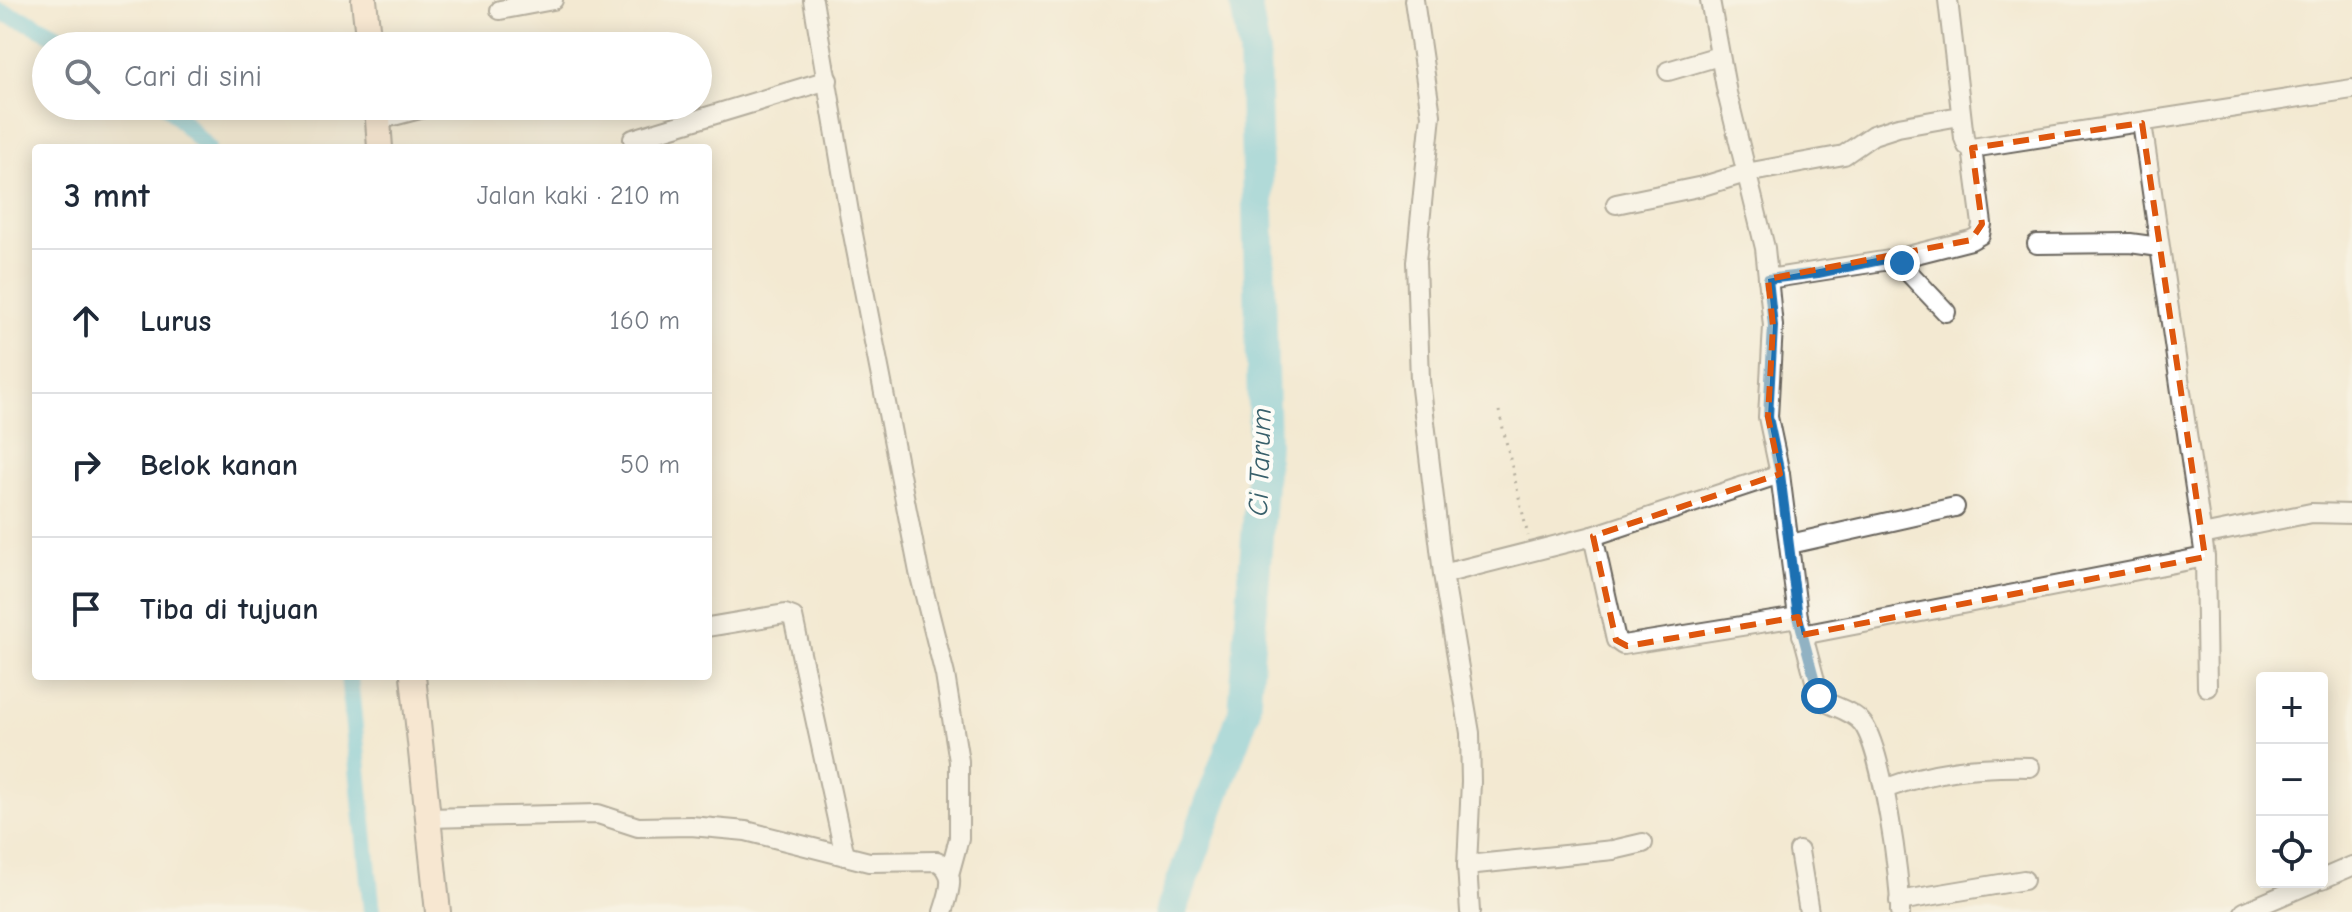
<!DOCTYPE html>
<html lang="id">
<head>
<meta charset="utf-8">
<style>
  body { margin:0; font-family:"Comic Neue",sans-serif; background:#f2f2f3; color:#1f2937 }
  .controls { position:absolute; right:24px; bottom:24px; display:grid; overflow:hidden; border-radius:8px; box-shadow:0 4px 20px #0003 }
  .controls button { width:72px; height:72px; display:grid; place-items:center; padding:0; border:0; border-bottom:2px solid #e0e1e3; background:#fff; color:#1f2937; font:40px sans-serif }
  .stop { position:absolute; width:24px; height:24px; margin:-18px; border:6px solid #1f6fb2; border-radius:50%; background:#fff }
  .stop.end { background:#1f6fb2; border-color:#fff; box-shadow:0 2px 8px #0008 }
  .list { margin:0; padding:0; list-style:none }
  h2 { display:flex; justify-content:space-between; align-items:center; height:104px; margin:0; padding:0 32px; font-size:34px }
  h2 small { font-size:26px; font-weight:400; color:#747a83 }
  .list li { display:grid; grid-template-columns:52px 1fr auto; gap:24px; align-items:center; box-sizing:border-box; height:144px; padding:0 32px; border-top:2px solid #e0e1e3 }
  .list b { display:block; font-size:30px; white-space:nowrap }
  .list em { font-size:26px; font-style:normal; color:#747a83 }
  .icon { flex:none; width:44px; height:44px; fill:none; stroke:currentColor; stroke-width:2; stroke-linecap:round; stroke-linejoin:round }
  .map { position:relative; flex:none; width:2352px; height:912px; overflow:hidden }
  .search { position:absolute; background:#fff; box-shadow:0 4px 20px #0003; left:32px; top:32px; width:680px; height:88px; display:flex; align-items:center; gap:20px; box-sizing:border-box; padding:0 28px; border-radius:44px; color:#747a83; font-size:30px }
  .panel { position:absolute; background:#fff; box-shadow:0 4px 20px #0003; left:32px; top:144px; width:680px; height:536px; border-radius:8px }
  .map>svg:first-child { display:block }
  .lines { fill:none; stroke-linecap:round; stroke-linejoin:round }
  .canal { stroke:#63c7e1; stroke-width:18 }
  .river { stroke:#63c7e1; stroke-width:32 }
  .minor-casing { stroke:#67645c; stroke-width:22 }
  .secondary-casing { stroke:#67645c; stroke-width:28 }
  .path { stroke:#67645c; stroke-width:3; stroke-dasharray:2 6; stroke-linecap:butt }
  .minor { stroke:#fff; stroke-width:18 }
  .secondary { stroke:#fde4d1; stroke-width:24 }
  .route { stroke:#1f6fb2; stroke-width:10 }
  .marked { fill:none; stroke:#de560d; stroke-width:6; stroke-dasharray:16 10; stroke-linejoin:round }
  .labels { text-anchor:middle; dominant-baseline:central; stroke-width:8; stroke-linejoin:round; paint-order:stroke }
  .water-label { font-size:28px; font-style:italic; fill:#38606b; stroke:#fdfcf7 }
</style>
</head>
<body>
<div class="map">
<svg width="2352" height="912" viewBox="0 0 2352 912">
  <rect width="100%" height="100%" fill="#fdfcf7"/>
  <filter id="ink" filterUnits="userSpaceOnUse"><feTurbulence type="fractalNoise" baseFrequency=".0125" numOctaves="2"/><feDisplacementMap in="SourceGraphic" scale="16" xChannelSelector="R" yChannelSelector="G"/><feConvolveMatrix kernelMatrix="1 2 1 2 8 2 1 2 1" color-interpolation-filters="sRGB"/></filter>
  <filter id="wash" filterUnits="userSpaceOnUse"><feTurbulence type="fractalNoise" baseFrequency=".006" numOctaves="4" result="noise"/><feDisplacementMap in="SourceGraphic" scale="32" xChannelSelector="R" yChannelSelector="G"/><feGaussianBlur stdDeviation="1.8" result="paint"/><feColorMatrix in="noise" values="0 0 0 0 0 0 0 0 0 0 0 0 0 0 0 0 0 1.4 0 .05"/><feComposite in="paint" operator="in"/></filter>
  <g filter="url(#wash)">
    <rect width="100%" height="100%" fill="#f3e9d2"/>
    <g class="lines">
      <!-- canal -->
      <g class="canal">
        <polyline points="0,12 31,23 76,46"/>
        <polyline points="168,106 207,148"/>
        <polyline points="349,676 372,912"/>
      </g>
      <!-- river -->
      <polyline class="river" points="1171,912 1244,712 1264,444 1254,52 1245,0"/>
    </g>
  </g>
  <g filter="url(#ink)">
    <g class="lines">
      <defs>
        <g id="minor">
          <polyline points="813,0 851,224 919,572 945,675 959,761 959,838 950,871"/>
          <polyline points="1414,0 1431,115 1416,262 1420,380 1443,574 1470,733 1471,782 1467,865 1470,912"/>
          <path d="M1710,0l17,93 38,155 8,78 -5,91 12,57 18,143 22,82c13,8 34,12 43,25 19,26 38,154 37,188"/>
          <polyline points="1948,0 1964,138 1967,146 1972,148 2352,89"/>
          <polyline points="500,10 553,0"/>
          <polyline points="1668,71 1719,56"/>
          <polyline points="378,120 431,106"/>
          <polyline points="633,139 828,80"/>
          <polyline points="1616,204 1703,186 1746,173 1844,155 1873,135 1898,127 1960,116"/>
          <polyline points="2037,244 2130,243 2159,247"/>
          <polyline points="1896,259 1971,240 1980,235 1982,224 1972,148"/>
          <polyline points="1768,279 1896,259 1946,312"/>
          <polyline points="2202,535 2311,513 2352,514"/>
          <polyline points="1593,536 1616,640 1623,645 1798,617"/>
          <polyline points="1790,544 1955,507"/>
          <polyline points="2205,557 2207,687"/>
          <polyline points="1443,574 1593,536 1780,474"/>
          <polyline points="708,627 785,614 793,617 845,856"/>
          <polyline points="1802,635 2205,557 2142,123"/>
          <path d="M1884,789c51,-19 92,-23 146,-22"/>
          <path d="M428,818l170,-4 40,13 53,-1 55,5 123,31 68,-1c21,11 12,32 6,51"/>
          <polyline points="1799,851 1809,912"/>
          <polyline points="1467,865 1613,850 1643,843"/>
          <polyline points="2322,879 2352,866"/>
          <polyline points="1899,901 2024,880"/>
          <polyline points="2244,912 2314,882"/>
        </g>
        <g id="secondary">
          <polyline points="364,0 369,46"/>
          <polyline points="377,106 380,148"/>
          <polyline points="413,676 438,912"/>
        </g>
      </defs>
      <!-- minor casing -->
      <use href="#minor" class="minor-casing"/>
      <!-- secondary casing -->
      <use href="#secondary" class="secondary-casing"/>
      <!-- path -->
      <polyline class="path" points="1499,411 1528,536"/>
      <!-- minor -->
      <use href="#minor" class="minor"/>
      <!-- secondary -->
      <use href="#secondary" class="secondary"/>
    </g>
  </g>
  <g class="lines" filter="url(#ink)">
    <!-- route -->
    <polyline class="route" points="1819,696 1798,617 1780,474 1768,417 1773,326 1768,279 1818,273 1885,259 1896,259 1902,263"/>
  </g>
  <!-- marked area -->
  <path d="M0 0H2352V912H0ZM2142,123l63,434 -403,78 -4,-18 -171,29 -11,-6 -23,-104 187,-62 -12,-57 5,-91 -5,-47 203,-39 11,-16 -10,-76z" fill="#f3e9d2" fill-opacity=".55" fill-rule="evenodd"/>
  <path class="marked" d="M2142,123l63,434 -403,78 -4,-18 -171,29 -11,-6 -23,-104 187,-62 -12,-57 5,-91 -5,-47 203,-39 11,-16 -10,-76z"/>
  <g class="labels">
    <!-- water labels -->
    <g class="water-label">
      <text transform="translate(1260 462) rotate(-88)">Ci Tarum</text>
    </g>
  </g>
</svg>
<div class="controls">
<button>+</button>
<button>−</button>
<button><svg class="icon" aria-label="locate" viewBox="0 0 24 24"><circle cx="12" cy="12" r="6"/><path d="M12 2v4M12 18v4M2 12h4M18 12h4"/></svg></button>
</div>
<div class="stop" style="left:1819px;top:696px"></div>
<div class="stop end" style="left:1902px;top:263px"></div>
<div class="search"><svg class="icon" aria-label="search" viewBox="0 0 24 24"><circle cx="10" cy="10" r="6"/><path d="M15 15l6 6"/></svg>Cari di sini</div>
<section class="panel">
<h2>3 mnt<small>Jalan kaki · 210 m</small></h2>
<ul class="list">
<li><svg class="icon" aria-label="ahead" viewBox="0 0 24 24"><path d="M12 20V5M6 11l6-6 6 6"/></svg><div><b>Lurus</b></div><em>160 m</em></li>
<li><svg class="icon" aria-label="right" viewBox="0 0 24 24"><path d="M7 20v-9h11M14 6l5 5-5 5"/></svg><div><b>Belok kanan</b></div><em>50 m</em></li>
<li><svg class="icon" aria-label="arrive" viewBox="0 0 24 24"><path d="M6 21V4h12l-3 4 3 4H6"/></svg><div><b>Tiba di tujuan</b></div></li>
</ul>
</section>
</div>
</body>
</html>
